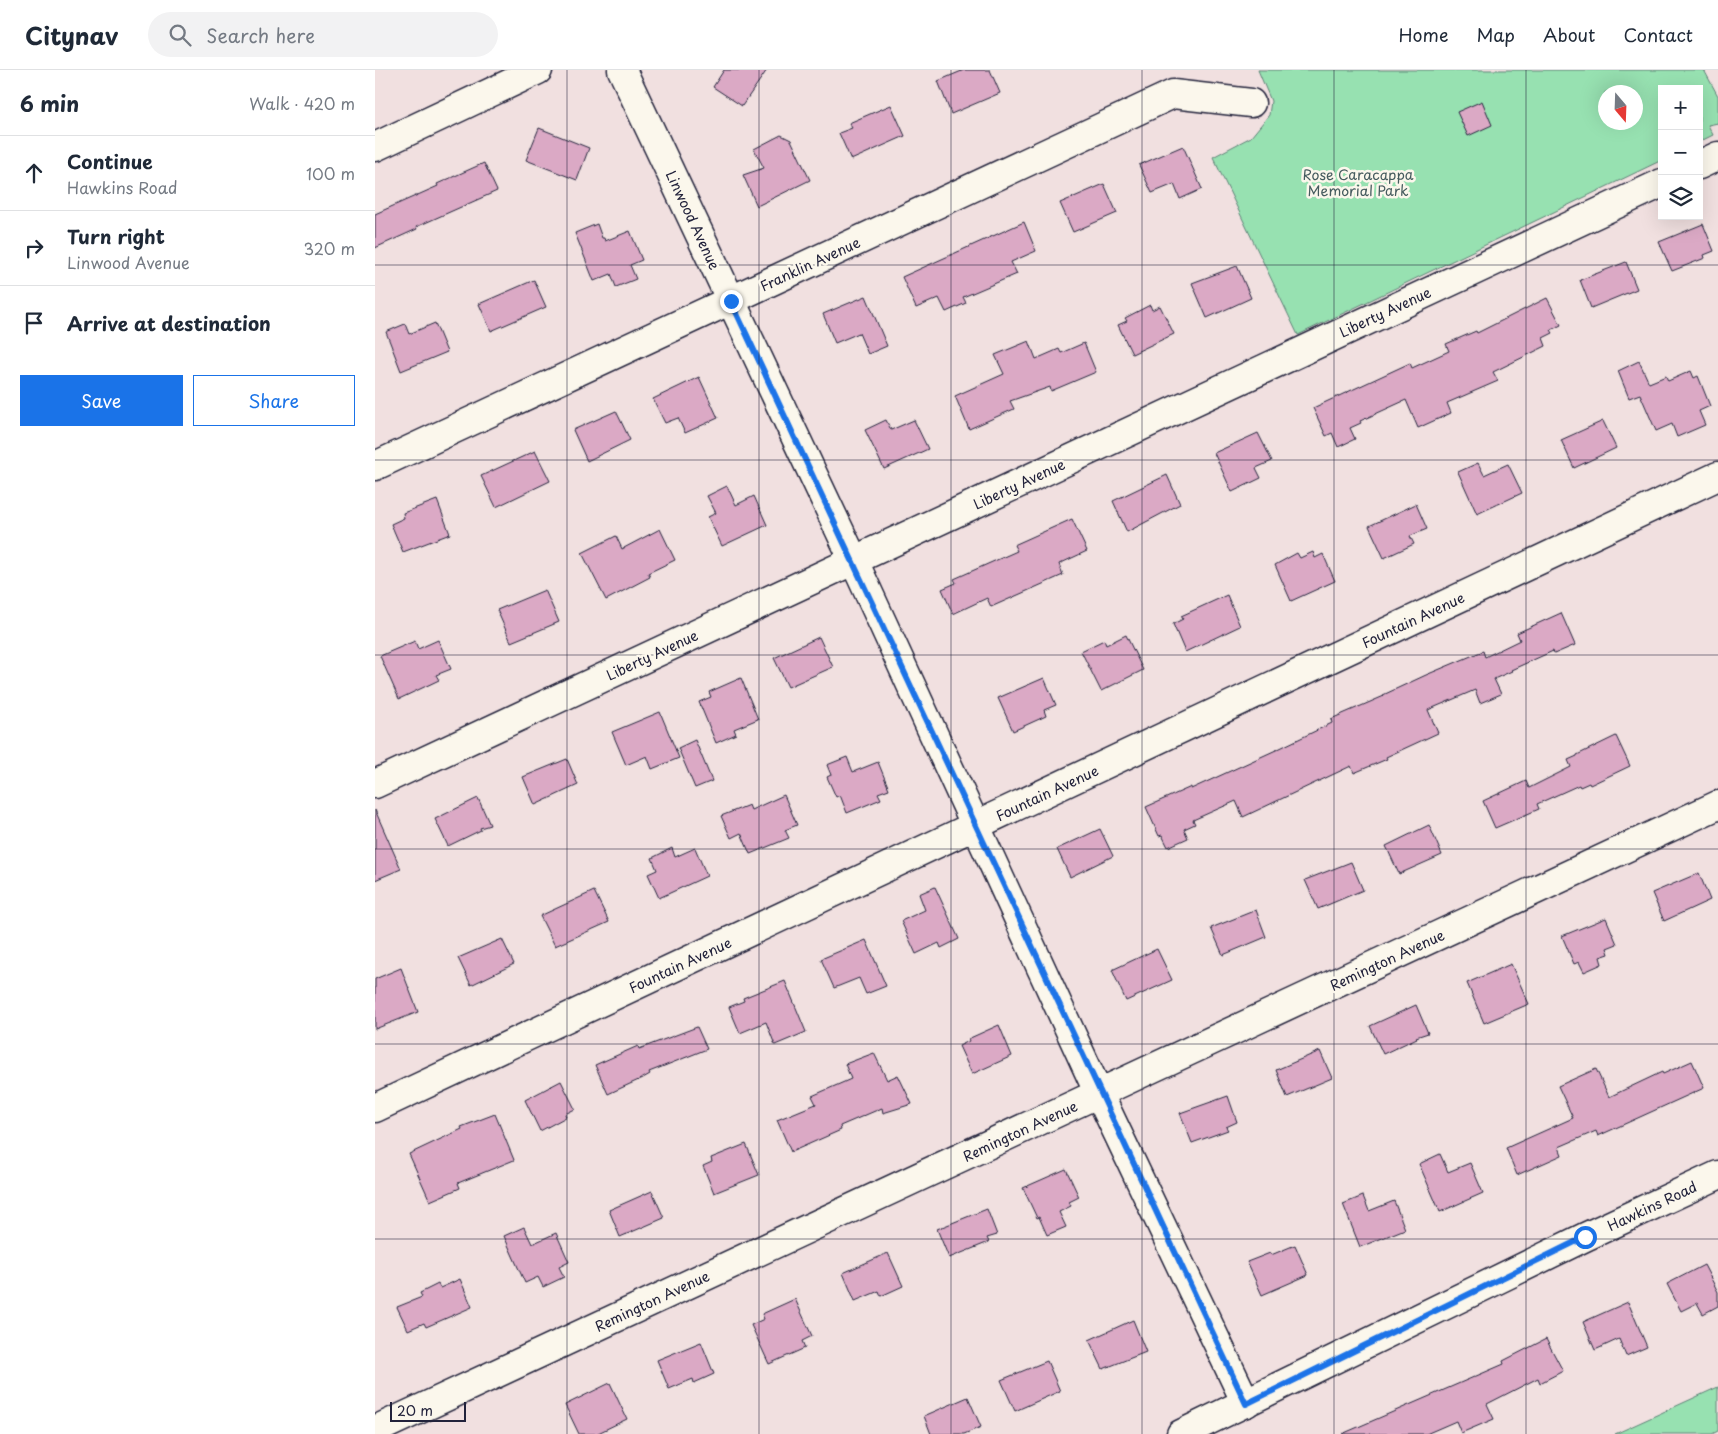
<!DOCTYPE html>
<html lang="en">
<head>
<meta charset="utf-8">
<style>
  body { margin:0; font-family:"Playpen Sans",sans-serif; background:#f2f2f3; color:#1f2937 }
  .controls { position:absolute; right:15px; top:15px; display:grid; overflow:hidden; border-radius:0px; box-shadow:0 5px 20px #0002 }
  .controls button { width:45px; height:45px; display:grid; place-items:center; padding:0; border:0; border-bottom:1px solid #e0e1e3; background:#fff; color:#1f2937; font:25px sans-serif }
  .compass { position:absolute; left:1223px; top:15px; width:45px; height:45px; border-radius:50%; background:#fff; box-shadow:0 5px 20px #0002; rotate:161deg }
  .scale { position:absolute; left:15px; bottom:12px; width:76px; box-sizing:border-box; padding-left:5px; border:2px solid #22223b; border-top:0; font-size:14px; line-height:18px; white-space:nowrap; color:#22223b; -webkit-text-stroke:4px #fbf7ec; paint-order:stroke }
  .stop { position:absolute; width:15px; height:15px; margin:-11px; border:4px solid #1a73e8; border-radius:50%; background:#fff }
  .stop.end { background:#1a73e8; border-color:#fff; box-shadow:0 1px 5px #0008 }
  .list { margin:0; padding:0; list-style:none }
  h2 { display:flex; justify-content:space-between; align-items:center; height:65px; margin:0; padding:0 20px; font-size:21px }
  h2 small { font-size:16px; font-weight:400; color:#747a83 }
  .list li { display:grid; grid-template-columns:32px 1fr auto; gap:15px; align-items:center; box-sizing:border-box; height:75px; padding:0 20px; border-top:1px solid #e0e1e3 }
  .list b { display:block; font-size:19px; white-space:nowrap }
  .list p { margin:0; font-size:16px; white-space:nowrap; color:#747a83 }
  .list em { font-size:16px; font-style:normal; color:#747a83 }
  .actions { display:flex; gap:10px; padding:15px 20px }
  .actions a { flex:1; padding:11px 0; border:1px solid #1a73e8; border-radius:0px; text-align:center; font-size:18px; color:#1a73e8 }
  .actions .main { background:#1a73e8; color:#fff }
  .icon { flex:none; width:28px; height:28px; fill:none; stroke:currentColor; stroke-width:2; stroke-linecap:round; stroke-linejoin:round }
  .map { position:relative; flex:none; width:1343px; height:1364px; overflow:hidden }
  header { display:flex; align-items:center; gap:30px; box-sizing:border-box; height:70px; padding:0 25px; background:#fff; border-bottom:1px solid #e0e1e3 }
  header strong { font-size:24px }
  nav { display:flex; gap:28px; margin-inline-start:auto; font-size:18px }
  .search { width:350px; height:45px; background:#f2f2f3; display:flex; align-items:center; gap:12px; box-sizing:border-box; padding:0 18px; border-radius:28px; color:#747a83; font-size:19px }
  main { display:flex }
  aside { flex:1; background:#fff }
  .map>svg:first-child { display:block }
  .green { fill:#97e1b1; stroke:#5c8276; fill-rule:evenodd }
  .building { fill:#dba9c5; stroke:#22223b }
  .lines { fill:none; stroke-linecap:round; stroke-linejoin:round }
  .minor-casing { stroke:#22223b; stroke-width:31 }
  .minor { stroke:#fbf7ec; stroke-width:28 }
  .route { stroke:#1a73e8; stroke-width:6 }
  .grid { fill:none; stroke:#22223b; stroke-width:1; stroke-opacity:0.55 }
  .labels { text-anchor:middle; dominant-baseline:central; stroke-width:5; stroke-linejoin:round; paint-order:stroke }
  .park-label { font-size:14px; fill:#455b5e; stroke:#fbf7ec }
  .street-label { font-size:14px; fill:#22223b; stroke:#fbf7ec }
</style>
</head>
<body>
<header>
<strong>Citynav</strong>
<div class="search"><svg class="icon" aria-label="search" viewBox="0 0 24 24"><circle cx="10" cy="10" r="6"/><path d="M15 15l6 6"/></svg>Search here</div>
<nav><a>Home</a><a>Map</a><a>About</a><a>Contact</a></nav>
</header>
<main>
<aside>
<h2>6 min<small>Walk · 420 m</small></h2>
<ul class="list">
<li><svg class="icon" aria-label="ahead" viewBox="0 0 24 24"><path d="M12 20V5M6 11l6-6 6 6"/></svg><div><b>Continue</b><p>Hawkins Road</p></div><em>100 m</em></li>
<li><svg class="icon" aria-label="right" viewBox="0 0 24 24"><path d="M7 20v-9h11M14 6l5 5-5 5"/></svg><div><b>Turn right</b><p>Linwood Avenue</p></div><em>320 m</em></li>
<li><svg class="icon" aria-label="arrive" viewBox="0 0 24 24"><path d="M6 21V4h12l-3 4 3 4H6"/></svg><div><b>Arrive at destination</b></div></li>
</ul>
<div class="actions"><a class="main">Save</a><a>Share</a></div>
</aside>
<div class="map">
<svg width="1343" height="1364" viewBox="0 0 1343 1364">
  <rect width="100%" height="100%" fill="#f1e0e0"/>
  <filter id="ink" filterUnits="userSpaceOnUse"><feTurbulence type="fractalNoise" baseFrequency=".02" numOctaves="2"/><feDisplacementMap in="SourceGraphic" scale="10" xChannelSelector="R" yChannelSelector="G"/><feConvolveMatrix kernelMatrix="1 2 1 2 8 2 1 2 1" color-interpolation-filters="sRGB"/></filter>
  <g filter="url(#ink)">
    <!-- green -->
    <g class="green">
      <path d="M883,0h446l14,26v27l-10,2 5,10 -14,7v-53h-37v71l-364,175 -85,-178 38,-20 18,-22 2,-14zM1230,22h30v30h-30z"/>
      <polygon points="1343,1317 1343,1361 1337,1364 1240,1364"/>
    </g>
    <!-- building -->
    <g class="building">
      <polygon points="349,0 392,0 367,36 338,17"/>
      <polygon points="589,0 615,0 625,23 576,44 563,11"/>
      <polygon points="1107,31 1117,55 1093,66 1082,42"/>
      <polygon points="516,35 530,66 476,90 464,63 477,58 474,53"/>
      <polygon points="164,58 214,78 202,110 151,90"/>
      <polygon points="406,65 416,70 435,110 382,136 368,105 389,98 379,79"/>
      <polygon points="808,76 827,119 805,129 799,114 777,123 764,95"/>
      <polygon points="109,93 122,121 41,157 42,159 0,178 0,144 63,116 62,114"/>
      <polygon points="729,114 742,143 698,162 685,133"/>
      <polygon points="649,152 661,181 636,192 642,204 588,227 591,233 571,242 564,228 541,238 527,207"/>
      <polygon points="222,154 227,168 229,168 230,171 255,161 267,190 255,195 261,209 241,217 236,204 219,211 200,163"/>
      <polygon points="1328,154 1339,181 1329,185 1330,188 1297,201 1284,172"/>
      <polygon points="1251,192 1262,219 1216,238 1205,210"/>
      <polygon points="862,196 876,228 832,248 817,213"/>
      <polygon points="159,210 171,237 116,261 104,234"/>
      <polygon points="491,226 512,276 493,284 484,263 460,273 448,244"/>
      <polygon points="1172,228 1186,255 1176,260 1178,263 1168,268 1171,276 1118,302 1123,311 1072,333 1076,343 1043,358 1031,330 985,351 986,353 975,358 980,369 963,377 957,363 951,366 938,338 1035,293 1037,298 1074,281 1071,274 1101,261 1102,263"/>
      <polygon points="775,235 777,240 785,236 799,264 757,284 743,255 752,251 750,248"/>
      <polygon points="60,253 72,282 26,301 11,262 30,254 34,264"/>
      <polygon points="654,271 661,289 684,279 686,283 709,273 721,302 676,321 675,317 635,331 639,339 594,359 580,326 629,304 620,285"/>
      <polygon points="1264,291 1274,313 1291,306 1293,311 1316,301 1319,308 1323,306 1335,336 1324,341 1330,355 1302,367 1297,354 1281,361 1265,324 1254,328 1243,301"/>
      <polygon points="324,307 343,348 310,363 303,348 290,353 278,329"/>
      <polygon points="241,341 255,370 212,391 198,360"/>
      <polygon points="511,350 516,360 539,350 553,379 509,399 490,360"/>
      <polygon points="1228,351 1241,378 1199,398 1186,370"/>
      <polygon points="883,363 897,391 881,398 886,408 857,422 839,383"/>
      <polygon points="160,381 175,411 121,437 106,406"/>
      <polygon points="1103,393 1109,405 1133,394 1147,423 1102,444 1083,402"/>
      <polygon points="792,405 805,434 752,462 738,431"/>
      <polygon points="352,416 361,435 379,426 392,455 347,476 333,447 341,443 332,426"/>
      <polygon points="62,430 75,464 28,482 16,454 29,448 28,443"/>
      <polygon points="1041,434 1052,459 1035,466 1039,474 1009,488 994,456"/>
      <polygon points="697,449 712,481 684,494 688,505 616,537 612,528 578,544 567,519 581,513 579,509 642,481 639,475"/>
      <polygon points="285,459 300,490 273,503 275,507 231,530 207,483 241,466 247,479"/>
      <polygon points="938,482 940,488 948,484 960,511 916,531 900,495 922,483 925,488"/>
      <polygon points="170,520 184,552 136,572 122,540"/>
      <polygon points="852,525 865,556 810,582 798,554 808,549 806,546"/>
      <polygon points="1186,543 1200,575 1179,584 1178,581 1136,600 1137,601 1119,609 1126,624 1105,633 1100,620 1053,640 1063,663 1011,687 1012,689 979,703 976,696 868,747 861,731 818,750 820,754 809,759 813,768 793,777 787,765 784,766 771,737 816,717 816,719 901,680 957,653 956,649 1009,626 1008,625 1051,605 1108,581 1110,587 1145,570 1142,563"/>
      <polygon points="751,565 768,600 726,621 706,581 729,570 731,575"/>
      <polygon points="444,567 458,597 413,617 399,588"/>
      <polygon points="63,570 76,599 61,605 64,610 24,629 5,586 40,571 43,579"/>
      <polygon points="366,608 383,649 359,659 361,664 341,673 324,632 336,627 334,622"/>
      <polygon points="669,608 681,635 669,640 671,646 638,661 623,628"/>
      <polygon points="285,642 304,688 277,699 272,686 251,695 237,662"/>
      <polygon points="1241,666 1255,696 1215,715 1214,713 1205,717 1204,715 1162,734 1164,739 1120,758 1108,731 1151,711 1154,718 1196,697 1193,690 1202,686 1202,685"/>
      <polygon points="320,670 337,711 320,718 303,678"/>
      <polygon points="472,687 478,702 503,692 514,719 503,723 506,729 472,743 465,725 461,727 452,707 456,705 452,695"/>
      <polygon points="192,689 203,715 160,735 148,707"/>
      <polygon points="409,725 422,755 410,760 414,768 375,784 366,763 356,768 346,746 374,735 376,740"/>
      <polygon points="103,728 115,755 105,758 106,760 73,776 60,749"/>
      <polygon points="0,740 26,799 0,810"/>
      <polygon points="1054,755 1067,785 1024,804 1011,776"/>
      <polygon points="725,759 738,786 695,807 682,779"/>
      <polygon points="297,778 300,787 320,778 332,806 284,828 273,804 282,800 277,788"/>
      <polygon points="976,792 988,820 943,839 930,810"/>
      <polygon points="1324,803 1335,830 1289,851 1277,823"/>
      <polygon points="560,817 584,869 566,878 564,873 541,884 526,851 550,840 544,824"/>
      <polygon points="219,821 234,852 180,876 165,846"/>
      <polygon points="881,840 891,867 848,885 836,858"/>
      <polygon points="1231,848 1242,874 1232,878 1234,884 1225,887 1227,894 1209,902 1204,892 1199,894 1187,866"/>
      <polygon points="127,869 139,894 96,915 83,888"/>
      <polygon points="491,870 511,916 491,924 484,908 459,918 446,889"/>
      <polygon points="782,879 797,910 751,931 737,900"/>
      <polygon points="1136,894 1154,934 1109,953 1092,913"/>
      <polygon points="26,898 43,942 0,959 0,909"/>
      <polygon points="410,911 431,962 400,975 391,952 365,963 354,937 369,931 368,928"/>
      <polygon points="1041,935 1053,963 1041,967 1042,968 1008,984 995,956"/>
      <polygon points="624,955 637,986 597,1004 584,976 594,971 593,969"/>
      <polygon points="322,957 332,979 274,1002 275,1004 268,1008 233,1024 220,995 263,976 264,979"/>
      <polygon points="945,981 957,1008 912,1027 901,1000"/>
      <polygon points="499,983 512,1010 523,1005 537,1034 508,1043 507,1038 465,1056 466,1060 416,1082 402,1050 441,1034 437,1026 476,1009 470,994"/>
      <polygon points="1317,991 1329,1018 1223,1066 1221,1061 1184,1077 1187,1085 1142,1105 1131,1078 1198,1048 1183,1016 1221,999 1234,1027 1287,1002 1288,1004"/>
      <polygon points="186,1011 200,1039 190,1044 191,1047 165,1061 150,1030"/>
      <polygon points="853,1026 862,1052 851,1057 853,1060 817,1073 805,1043"/>
      <polygon points="120,1044 139,1090 83,1113 85,1118 55,1131 34,1084 87,1059 86,1057"/>
      <polygon points="371,1074 384,1105 339,1123 328,1096 337,1092 336,1088"/>
      <polygon points="1065,1084 1073,1102 1095,1093 1108,1123 1065,1142 1044,1094"/>
      <polygon points="691,1099 704,1127 694,1132 696,1136 684,1142 691,1157 672,1165 664,1147 662,1148 648,1118"/>
      <polygon points="277,1121 289,1148 245,1167 234,1140"/>
      <polygon points="988,1126 994,1141 1019,1131 1030,1159 985,1177 968,1134"/>
      <polygon points="612,1139 622,1165 612,1168 614,1172 574,1188 562,1159"/>
      <polygon points="149,1157 157,1174 181,1163 194,1192 184,1197 189,1207 168,1217 163,1207 150,1213 129,1166"/>
      <polygon points="920,1175 933,1205 887,1225 872,1192 895,1183 896,1185"/>
      <polygon points="513,1183 528,1216 506,1226 504,1221 480,1231 468,1203"/>
      <polygon points="1329,1195 1343,1222 1343,1236 1328,1244 1322,1233 1306,1241 1292,1214"/>
      <polygon points="85,1209 97,1237 51,1257 49,1253 33,1260 22,1237 47,1227 45,1223 63,1214 65,1218"/>
      <polygon points="420,1229 437,1266 427,1271 430,1278 394,1294 376,1255 389,1249 387,1244"/>
      <polygon points="1253,1232 1272,1277 1251,1286 1244,1269 1220,1280 1208,1252"/>
      <polygon points="758,1250 771,1282 728,1299 714,1270"/>
      <polygon points="1171,1269 1188,1301 1165,1313 1163,1308 1112,1334 1119,1349 1086,1363 1081,1351 1051,1364 967,1364 1129,1294 1128,1291"/>
      <polygon points="326,1272 339,1304 319,1313 318,1309 294,1319 282,1290"/>
      <polygon points="672,1291 685,1321 640,1341 626,1310"/>
      <polygon points="235,1313 252,1349 221,1364 204,1364 190,1335"/>
      <polygon points="593,1327 606,1357 589,1364 556,1364 549,1346"/>
    </g>
    <g class="lines">
      <defs>
        <g id="minor">
          <polyline points="247,0 479,491 724,1024 871,1333"/>
          <polyline points="0,77 163,0"/>
          <polyline points="1324,95 1343,86"/>
          <polyline points="0,396 798,24 876,33"/>
          <polyline points="0,714 1287,113"/>
          <polyline points="0,1038 1343,406"/>
          <polyline points="0,1360 1343,735"/>
          <polyline points="806,1364 1210,1167 1343,1105"/>
        </g>
      </defs>
      <!-- minor casing -->
      <use href="#minor" class="minor-casing"/>
      <!-- minor -->
      <use href="#minor" class="minor"/>
    </g>
  </g>
  <g class="lines" filter="url(#ink)">
    <!-- route -->
    <path class="route" d="M356,231c173,366 340,736 515,1103l339,-167"/>
  </g>
  <!-- grid -->
  <path class="grid" d="M192,0v1364M384,0v1364M576,0v1364M767,0v1364M959,0v1364M1151,0v1364M0,195h1343M0,390h1343M0,585h1343M0,779h1343M0,974h1343M0,1169h1343"/>
  <g class="labels">
    <!-- park labels -->
    <g class="park-label">
      <text x="983" y="104">Rose Caracappa<tspan x="983" dy="16">Memorial Park</tspan></text>
    </g>
    <!-- street labels -->
    <g class="street-label">
      <text transform="translate(318 150) rotate(65)">Linwood Avenue</text>
      <text transform="translate(435 194) rotate(-25)">Franklin Avenue</text>
      <text transform="translate(1010 242) rotate(-25)">Liberty Avenue</text>
      <text transform="translate(644 414) rotate(-25)">Liberty Avenue</text>
      <text transform="translate(1038 550) rotate(-25)">Fountain Avenue</text>
      <text transform="translate(277 585) rotate(-25)">Liberty Avenue</text>
      <text transform="translate(672 723) rotate(-25)">Fountain Avenue</text>
      <text transform="translate(1012 890) rotate(-25)">Remington Avenue</text>
      <text transform="translate(305 895) rotate(-25)">Fountain Avenue</text>
      <text transform="translate(645 1061) rotate(-25)">Remington Avenue</text>
      <text transform="translate(1277 1136) rotate(-25)">Hawkins Road</text>
      <text transform="translate(277 1231) rotate(-25)">Remington Avenue</text>
    </g>
  </g>
</svg>
<div class="controls">
<button>+</button>
<button>−</button>
<button><svg class="icon" aria-label="layers" viewBox="0 0 24 24"><path d="M12 4l9 5-9 5-9-5zM3 14l9 5 9-5"/></svg></button>
</div>
<svg class="compass" viewBox="-18 -18 36 36"><path d="M0-13l5 13h-10z" fill="#e53935"/><path d="M0 13l5-13h-10z" fill="#747a83"/></svg>
<div class="scale">20 m</div>
<div class="stop" style="left:1210px;top:1167px"></div>
<div class="stop end" style="left:356px;top:231px"></div>
</div>
</main>
</body>
</html>
